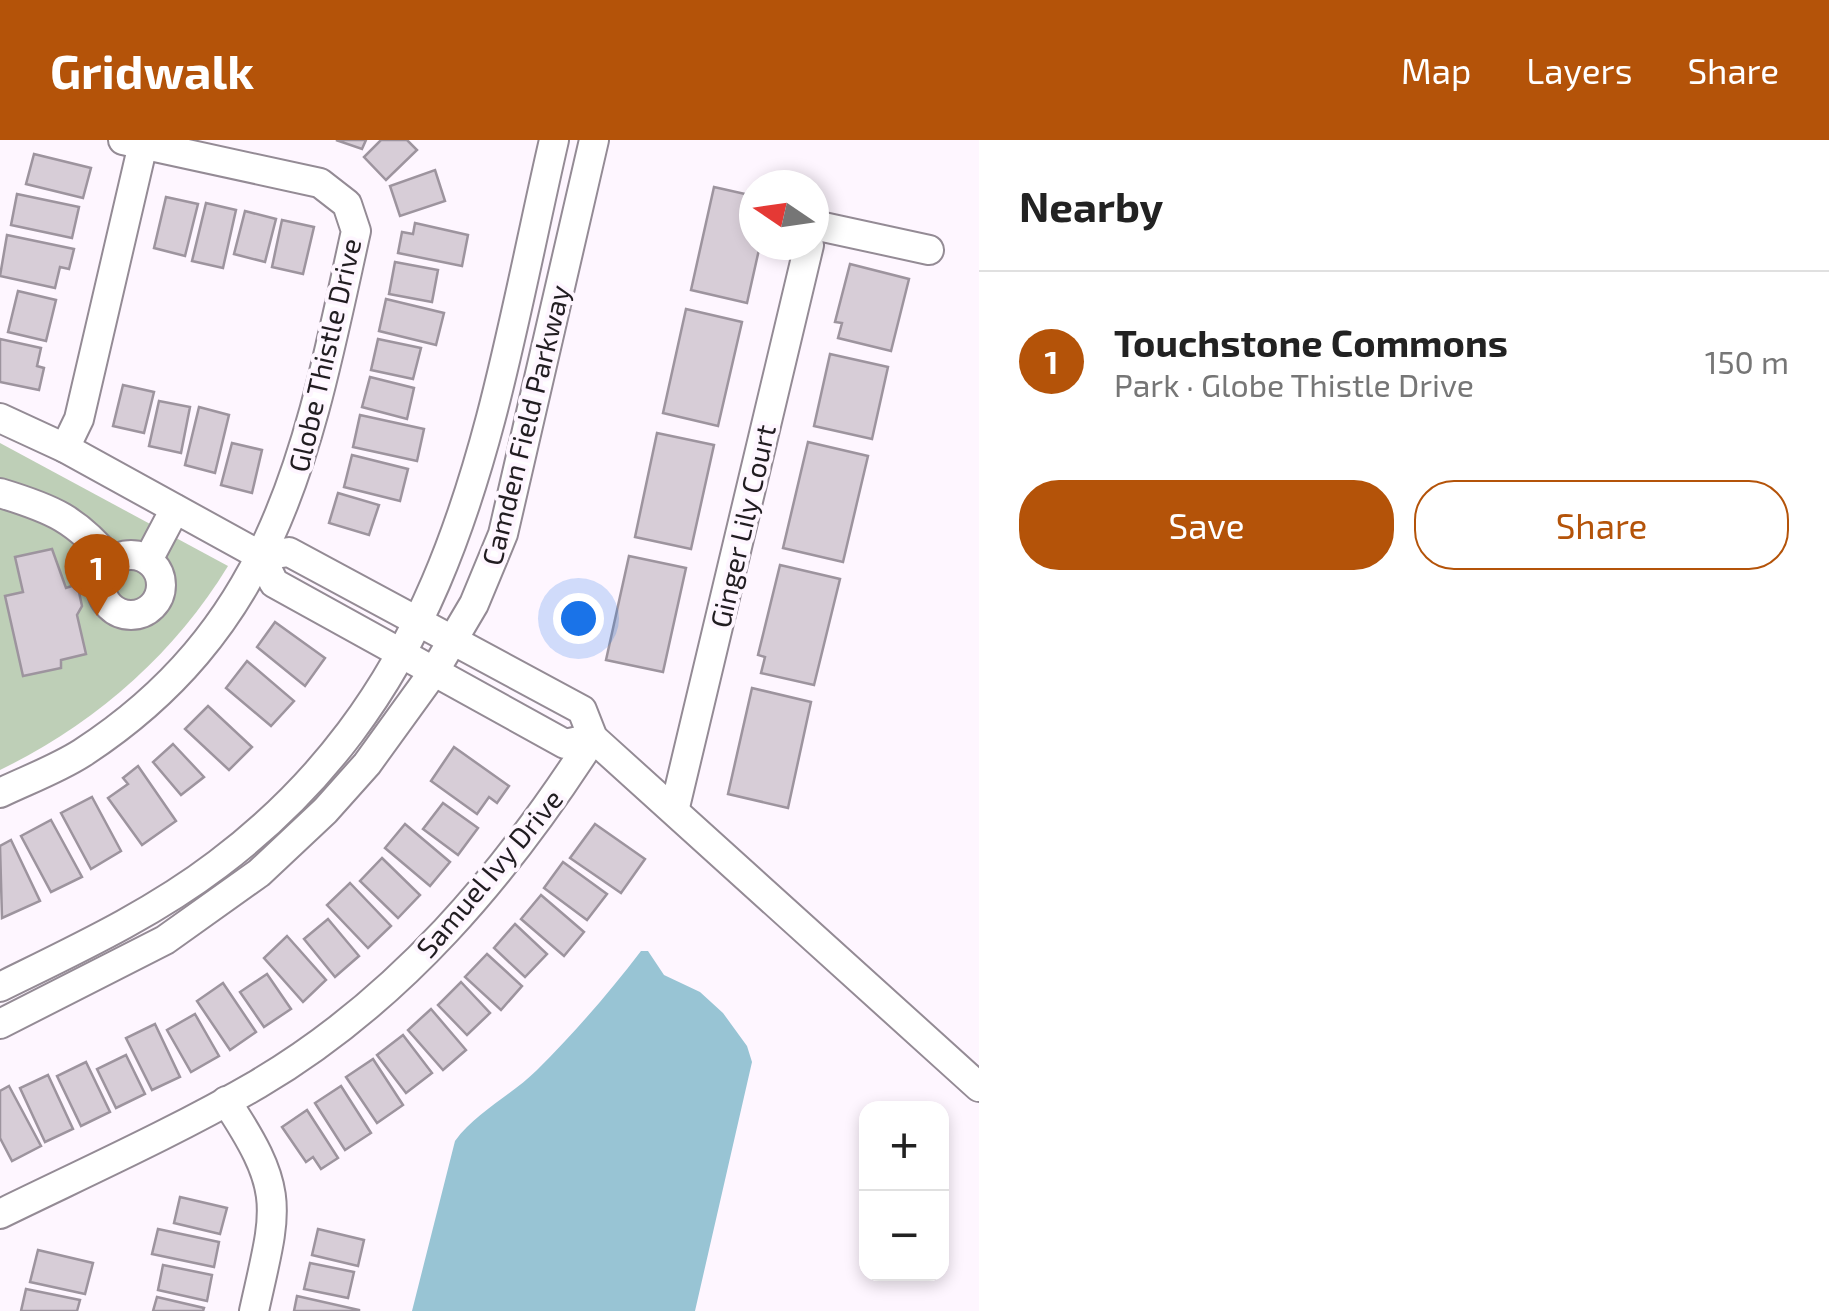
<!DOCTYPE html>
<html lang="en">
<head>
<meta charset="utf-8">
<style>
  body { margin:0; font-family:"Exo 2",sans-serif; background:#f2f2f2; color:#222 }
  .controls { position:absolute; right:30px; bottom:30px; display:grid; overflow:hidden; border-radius:20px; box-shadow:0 5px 15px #0003 }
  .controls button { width:90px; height:90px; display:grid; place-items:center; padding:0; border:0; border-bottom:2px solid #e0e0e0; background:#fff; color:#222; font:50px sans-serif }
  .compass { position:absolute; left:739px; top:30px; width:90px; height:90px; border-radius:50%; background:#fff; box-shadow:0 5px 15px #0003; rotate:283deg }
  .you { position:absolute; left:578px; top:478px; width:35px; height:35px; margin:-25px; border:8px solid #fff; border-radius:50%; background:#1a73e8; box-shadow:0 0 0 15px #1a73e833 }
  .badge { display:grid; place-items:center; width:65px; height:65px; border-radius:50%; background:#b45309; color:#fff; font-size:32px; font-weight:700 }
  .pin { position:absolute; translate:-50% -82px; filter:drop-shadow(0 2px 5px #0008) }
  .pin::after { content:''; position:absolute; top:52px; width:35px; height:30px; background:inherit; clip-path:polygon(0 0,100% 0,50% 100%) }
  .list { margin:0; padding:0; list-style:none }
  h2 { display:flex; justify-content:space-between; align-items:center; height:130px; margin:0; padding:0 40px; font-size:42px }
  h2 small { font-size:32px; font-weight:400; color:#767676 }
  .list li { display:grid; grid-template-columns:65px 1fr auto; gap:30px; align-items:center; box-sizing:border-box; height:180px; padding:0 40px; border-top:2px solid #e0e0e0 }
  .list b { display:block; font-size:38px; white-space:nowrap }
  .list p { margin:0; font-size:32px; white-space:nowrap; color:#767676 }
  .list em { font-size:32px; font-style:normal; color:#767676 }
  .actions { display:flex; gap:20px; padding:30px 40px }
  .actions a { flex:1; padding:22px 0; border:2px solid #b45309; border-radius:40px; text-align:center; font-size:35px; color:#b45309 }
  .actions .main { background:#b45309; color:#fff }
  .map { position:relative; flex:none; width:979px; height:1171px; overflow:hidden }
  header { display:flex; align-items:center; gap:60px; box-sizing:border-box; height:140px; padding:0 50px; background:#b45309; color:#fff }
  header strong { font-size:48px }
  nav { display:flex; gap:55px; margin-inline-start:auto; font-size:35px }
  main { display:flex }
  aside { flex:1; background:#fff }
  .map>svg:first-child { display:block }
  .green { fill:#becfb7 }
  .water { fill:#98c4d4 }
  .building { fill:#d7cdd7; stroke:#9d949e; stroke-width:2.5 }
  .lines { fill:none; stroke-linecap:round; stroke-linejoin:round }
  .minor-casing { stroke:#948b95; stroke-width:32 }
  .minor { stroke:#fff; stroke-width:28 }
  .labels { text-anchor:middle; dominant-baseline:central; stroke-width:8; stroke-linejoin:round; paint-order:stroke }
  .street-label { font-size:28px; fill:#211d21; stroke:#fef6ff }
</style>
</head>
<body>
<header>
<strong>Gridwalk</strong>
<nav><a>Map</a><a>Layers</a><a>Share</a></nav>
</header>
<main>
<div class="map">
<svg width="979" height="1171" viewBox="0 0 979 1171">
  <rect width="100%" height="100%" fill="#fef6ff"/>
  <!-- green -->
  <path class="green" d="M0,303l228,123c-54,89 -135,159 -228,204z"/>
  <!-- water -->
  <path class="water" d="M641,811h7l16,24 36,17 23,21 24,33 5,16 -57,249h-283l43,-170c21,-29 57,-46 82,-71 38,-38 72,-77 104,-119z"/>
  <!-- building -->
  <g class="building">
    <polygon points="336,0 366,0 362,9"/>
    <polygon points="381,0 407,0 417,10 386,40 364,17"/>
    <polygon points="34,14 91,28 83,58 26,44"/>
    <polygon points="435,30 445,61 400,76 390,46"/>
    <polygon points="714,47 754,56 754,105 760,105 747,163 691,150"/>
    <polygon points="17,54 79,67 72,98 11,85"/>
    <polygon points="166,57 198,64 185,116 154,108"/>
    <polygon points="206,63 236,70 223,128 192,121"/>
    <polygon points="245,71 276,79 265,122 234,114"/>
    <polygon points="282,80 314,87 303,134 272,127"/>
    <polygon points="415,83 468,95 462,126 398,113 402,92 413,94"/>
    <polygon points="7,95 74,109 69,129 60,127 55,148 0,136"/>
    <polygon points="395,122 438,130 432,162 389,154"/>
    <polygon points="850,124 909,139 891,211 838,198 842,183 835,182"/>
    <polygon points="18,151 56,160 46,201 8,192"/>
    <polygon points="386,159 444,173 436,205 379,191"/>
    <polygon points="686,169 742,182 718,286 663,273"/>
    <polygon points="0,199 41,208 37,226 44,228 39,250 0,242"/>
    <polygon points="378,199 421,208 413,239 371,230"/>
    <polygon points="830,214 888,227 872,299 814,286"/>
    <polygon points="370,237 414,248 407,279 362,267"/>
    <polygon points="123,245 154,252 144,293 113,286"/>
    <polygon points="159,261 190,267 181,313 149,306"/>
    <polygon points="199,267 229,275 215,333 185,325"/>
    <polygon points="360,275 424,289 417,321 353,307"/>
    <polygon points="657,293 714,305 691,409 635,397"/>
    <polygon points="808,302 868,316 843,422 783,408"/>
    <polygon points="232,303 262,310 252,353 221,345"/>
    <polygon points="352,315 408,329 400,361 344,347"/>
    <polygon points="338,353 379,365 369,395 329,383"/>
    <polygon points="52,409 66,448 72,446 79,452 82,466 77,475 86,514 61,520 61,528 23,536 5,456 23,452 15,417"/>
    <polygon points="629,416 686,428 663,532 606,520"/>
    <polygon points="780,425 840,439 814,545 761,533 765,517 758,515"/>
    <polygon points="275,482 325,518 305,546 257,507"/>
    <polygon points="247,521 294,561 271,586 226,548"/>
    <polygon points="752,548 811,562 788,668 728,654"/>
    <polygon points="208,566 252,607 229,630 185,589"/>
    <polygon points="173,604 204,637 181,655 153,622"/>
    <polygon points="454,607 509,646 497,663 489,657 477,674 431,641"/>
    <polygon points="138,626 176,681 142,705 108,658 128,644 123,638"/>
    <polygon points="92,657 121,711 91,729 61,673"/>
    <polygon points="443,663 478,688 458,715 423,689"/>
    <polygon points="51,680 82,737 51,752 21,696"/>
    <polygon points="405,684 450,722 430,746 385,708"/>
    <polygon points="595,684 645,719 621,753 570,718"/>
    <polygon points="11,700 40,761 2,778 0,706"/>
    <polygon points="382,718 420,755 398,778 360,741"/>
    <polygon points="563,722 607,754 587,780 544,748"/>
    <polygon points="350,743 391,786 368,808 327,765"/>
    <polygon points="541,755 584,792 564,816 521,779"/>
    <polygon points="328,779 359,816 335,837 304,799"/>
    <polygon points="515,784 547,814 525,837 494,808"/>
    <polygon points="287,796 326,840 303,862 264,818"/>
    <polygon points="487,814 522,846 501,870 465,837"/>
    <polygon points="267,834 291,869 264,887 240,852"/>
    <polygon points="461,842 490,873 467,895 438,865"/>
    <polygon points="223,843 256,892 230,910 197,861"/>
    <polygon points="431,869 466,910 443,930 408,890"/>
    <polygon points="195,874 219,916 191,932 167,890"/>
    <polygon points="155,884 180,937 152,950 126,898"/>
    <polygon points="403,895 432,933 406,953 377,915"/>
    <polygon points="126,915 145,954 116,968 97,929"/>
    <polygon points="373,919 403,965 377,983 346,937"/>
    <polygon points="86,922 110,972 81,986 57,936"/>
    <polygon points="48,935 73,989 45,1002 20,948"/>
    <polygon points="9,946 41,1006 12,1021 0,998 0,951"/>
    <polygon points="341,946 371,993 345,1010 315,963"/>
    <polygon points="307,970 338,1018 321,1029 313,1017 306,1022 282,987"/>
    <polygon points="180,1057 227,1068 220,1094 174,1083"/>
    <polygon points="158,1089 219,1102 214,1127 152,1114"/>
    <polygon points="318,1089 364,1100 358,1126 312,1115"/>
    <polygon points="38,1110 93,1123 85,1154 30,1142"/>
    <polygon points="310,1123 354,1132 348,1158 304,1149"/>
    <polygon points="163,1125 212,1135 207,1161 158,1150"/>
    <polygon points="26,1149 80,1160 77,1171 21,1171"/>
    <polygon points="297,1156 359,1170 359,1171 294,1171"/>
    <polygon points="157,1157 204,1168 203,1171 153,1171"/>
  </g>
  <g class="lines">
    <defs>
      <g id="minor">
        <polyline points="814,85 929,110"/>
        <polyline points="0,278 65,308 261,416 274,443 565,604 593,598"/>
        <polyline points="65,308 79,279 143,4"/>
        <path d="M0,353c53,16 76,26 112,69"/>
        <circle cx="131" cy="445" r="30"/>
        <polyline points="261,416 289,412 582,570 593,598 979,947"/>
        <polyline points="148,420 175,369"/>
        <path d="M0,653c27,-13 57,-24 82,-40 198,-129 227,-310 274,-522l-9,-27 -27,-21 -197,-43"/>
        <polyline points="675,667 809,105"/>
        <path d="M0,847c75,-37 151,-72 218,-123 245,-185 272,-446 336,-724"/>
        <polyline points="0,884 165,800 259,733 325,671 367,624 435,530 474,464 503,394 594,0"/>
        <path d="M226,961c61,92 51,106 28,210"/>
        <path d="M0,1074c86,-42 175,-82 258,-130 142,-84 247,-209 335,-346"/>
      </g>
    </defs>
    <!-- minor casing -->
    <use href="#minor" class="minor-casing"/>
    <!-- minor -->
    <use href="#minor" class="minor"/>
  </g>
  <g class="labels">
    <!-- street labels -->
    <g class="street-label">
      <text transform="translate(324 215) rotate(-77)">Globe Thistle Drive</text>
      <text transform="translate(525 285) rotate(-76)">Camden Field Parkway</text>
      <text transform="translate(742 386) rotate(-77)">Ginger Lily Court</text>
      <text transform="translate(489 733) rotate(-50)">Samuel Ivy Drive</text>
    </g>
  </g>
</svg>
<div class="controls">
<button>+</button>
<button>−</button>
</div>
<svg class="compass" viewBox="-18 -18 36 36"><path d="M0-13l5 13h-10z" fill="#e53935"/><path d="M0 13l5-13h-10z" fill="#767676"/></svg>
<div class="you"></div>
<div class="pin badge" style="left:97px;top:476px">1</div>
</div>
<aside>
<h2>Nearby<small></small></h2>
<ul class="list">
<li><span class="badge">1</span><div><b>Touchstone Commons</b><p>Park · Globe Thistle Drive</p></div><em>150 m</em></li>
</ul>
<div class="actions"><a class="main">Save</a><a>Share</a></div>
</aside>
</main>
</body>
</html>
